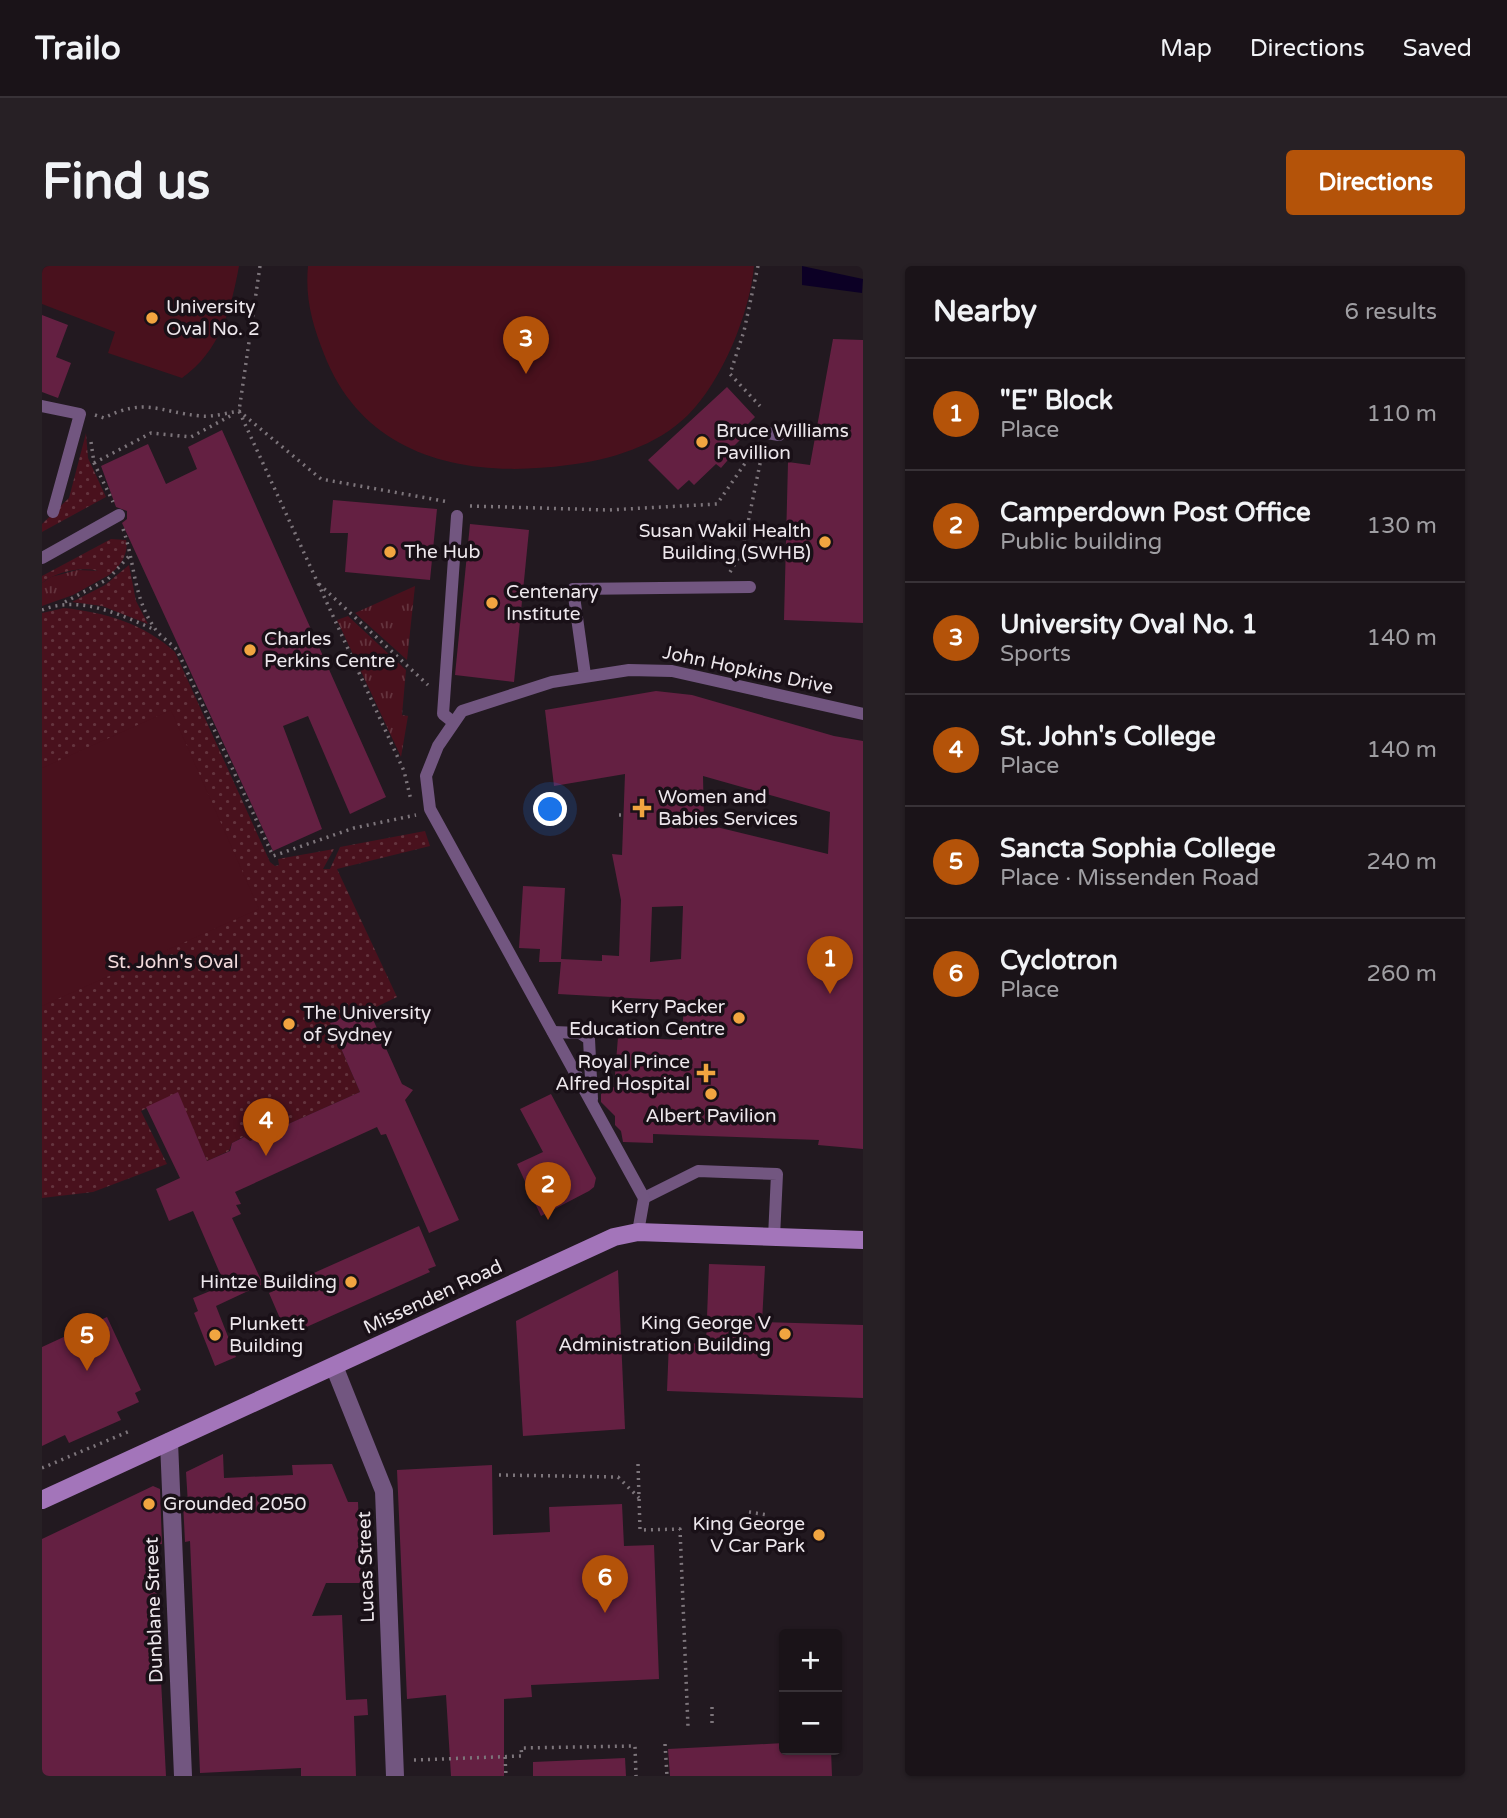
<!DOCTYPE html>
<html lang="en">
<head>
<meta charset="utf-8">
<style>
  body { margin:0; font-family:"Varela Round",sans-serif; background:#272025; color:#f1f3f6 }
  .controls { position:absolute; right:21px; bottom:21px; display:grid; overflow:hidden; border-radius:7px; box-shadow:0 2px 5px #0004 }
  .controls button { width:63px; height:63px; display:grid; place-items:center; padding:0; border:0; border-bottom:2px solid #383237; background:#1a1318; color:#f1f3f6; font:35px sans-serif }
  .you { position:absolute; left:509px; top:544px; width:24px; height:24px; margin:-18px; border:5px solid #fff; border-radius:50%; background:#1a73e8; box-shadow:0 0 0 10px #1a73e833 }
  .badge { display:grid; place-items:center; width:46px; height:46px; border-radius:50%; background:#b45309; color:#fff; font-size:23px; font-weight:700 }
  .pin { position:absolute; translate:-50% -58px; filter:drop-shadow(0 2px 4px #0008) }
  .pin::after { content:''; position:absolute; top:37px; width:24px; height:21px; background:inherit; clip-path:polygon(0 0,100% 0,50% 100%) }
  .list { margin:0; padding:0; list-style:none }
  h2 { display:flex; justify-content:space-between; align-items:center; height:91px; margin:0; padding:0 28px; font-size:30px }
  h2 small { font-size:23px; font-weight:400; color:#9f9ea2 }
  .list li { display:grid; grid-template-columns:46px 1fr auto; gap:21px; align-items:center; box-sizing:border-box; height:112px; padding:0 28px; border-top:2px solid #383237 }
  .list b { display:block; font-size:26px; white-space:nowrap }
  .list p { margin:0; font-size:23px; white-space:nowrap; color:#9f9ea2 }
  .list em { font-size:23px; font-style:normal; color:#9f9ea2 }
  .map { position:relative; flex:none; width:821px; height:1510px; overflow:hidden; border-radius:7px }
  header { display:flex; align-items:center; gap:42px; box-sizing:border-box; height:98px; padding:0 35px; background:#1a1318; border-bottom:2px solid #383237 }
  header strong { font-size:33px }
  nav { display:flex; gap:38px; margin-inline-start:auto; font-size:24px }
  .intro { display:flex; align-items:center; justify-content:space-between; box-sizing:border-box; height:168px; padding:0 42px }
  h1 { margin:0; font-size:49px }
  .button { padding:18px 32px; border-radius:7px; background:#b45309; color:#fff; font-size:24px; font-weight:700 }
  main { display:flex; gap:42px; padding:0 42px }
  aside { flex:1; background:#1a1318; border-radius:7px; box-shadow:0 2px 5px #0004 }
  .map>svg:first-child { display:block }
  .grass { fill:url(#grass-tufts) }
  .park { fill:url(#park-dots) }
  .pitch { fill:#49111d }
  .water { fill:#0c0025 }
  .building { fill:#642042; fill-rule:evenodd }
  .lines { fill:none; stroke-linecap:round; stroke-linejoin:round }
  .path { stroke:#7d757b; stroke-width:3.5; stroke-dasharray:2 5; stroke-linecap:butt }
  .lane { stroke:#725680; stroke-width:12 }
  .street { stroke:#725680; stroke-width:18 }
  .secondary { stroke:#a375ba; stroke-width:18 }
  .poi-dot { fill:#f1a540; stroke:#191017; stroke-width:2.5 }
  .labels { text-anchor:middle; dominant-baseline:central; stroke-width:7; stroke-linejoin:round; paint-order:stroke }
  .poi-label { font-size:19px; fill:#ede7ec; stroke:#191017; text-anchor:start }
  .street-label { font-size:19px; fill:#ede7ec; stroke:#191017 }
  .park-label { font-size:19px; fill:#f2dadc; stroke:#191017 }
</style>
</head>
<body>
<header>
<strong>Trailo</strong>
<nav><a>Map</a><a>Directions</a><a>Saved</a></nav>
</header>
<div class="intro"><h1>Find us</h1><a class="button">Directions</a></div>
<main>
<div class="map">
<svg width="821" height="1510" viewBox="0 0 821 1510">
  <defs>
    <pattern id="grass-tufts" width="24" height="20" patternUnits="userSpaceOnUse" patternTransform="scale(1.75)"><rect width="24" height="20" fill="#49111d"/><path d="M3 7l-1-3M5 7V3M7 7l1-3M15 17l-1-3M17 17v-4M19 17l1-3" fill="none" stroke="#64343e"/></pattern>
    <pattern id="park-dots" width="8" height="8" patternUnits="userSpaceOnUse" patternTransform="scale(1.75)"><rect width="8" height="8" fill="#49111d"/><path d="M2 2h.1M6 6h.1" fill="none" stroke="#64343e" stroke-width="1.8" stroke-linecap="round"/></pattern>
  </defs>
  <rect width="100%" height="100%" fill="#221920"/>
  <!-- grass -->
  <g class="grass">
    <polygon points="35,304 60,305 67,309 31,329 0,340 0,317 9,311"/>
    <polygon points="373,320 365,394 313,347"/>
    <polygon points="306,350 364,404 360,449 366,450 359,491 295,354"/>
  </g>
  <!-- park -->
  <g class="park">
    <polygon points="44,167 46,192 64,231 0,266 0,258 27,232"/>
    <path d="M69,273l15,1c3,14 -6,27 -17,35 -20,-11 -50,-5 -67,8v-7z"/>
    <polygon points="87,299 94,335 106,358 60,340 30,336 63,319"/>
    <path d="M22,342c40,4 81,16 111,44l95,210 5,4 4,-1 -1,-6 56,-10 -11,20h7l10,-22 85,-16 5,15 -93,23 60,128 -27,13 -4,-4 -36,17 30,69 -110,49 -7,-4 -11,6 -3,8 -22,10 -30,-68 -36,18 26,53 -74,28 -51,6v-585z"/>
  </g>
  <!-- pitch -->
  <g class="pitch">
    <path d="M0,0h197c-8,44 -19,85 -57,112l-74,-25 7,-21 -73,-28z"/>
    <path d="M266,0h446c-4,47 -32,115 -66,149 -31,31 -78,45 -120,50 -101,14 -204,-7 -244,-111 -12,-30 -19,-56 -16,-88z"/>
    <polygon points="129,444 217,643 0,740 0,502"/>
  </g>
  <!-- water -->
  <polygon class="water" points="760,0 821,13 820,27 760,19"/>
  <!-- building -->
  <g class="building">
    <polygon points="0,49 26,59 14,91 29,97 16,132 0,126"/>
    <polygon points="791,73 821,74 821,357 742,354 746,196 768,199"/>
    <polygon points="685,121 713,151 701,163 704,168 687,185 691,188 679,202 674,198 652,219 647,214 636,224 606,194"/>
    <polygon points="180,164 344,531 308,548 266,450 241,460 280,563 231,585 80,257 85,253 85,245 74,241 59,200 106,178 124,218 155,203 146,181"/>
    <polygon points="291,234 395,243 388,314 303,306 306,267 288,267"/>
    <polygon points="428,258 487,264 472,416 413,409"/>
    <path d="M614,425l36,4 142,41 29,5v408l-45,-4 1,-5 -166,-6v9l-30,-1 -2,-11 -6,-6v-9l-14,-14v-8l13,-7 4,-50 64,3 2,-39 -126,-7 3,-32h-22l1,-13 -21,-1 4,-62 42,2 -4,71 41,2v-6l17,1 2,-56 -9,-46 10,1 3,-81 -71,12 -9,-76zM661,510l127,36 -2,42 -124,-30zM641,640l-2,53 -31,3 2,-55z"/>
    <polygon points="325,740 360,818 371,824 363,834 417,954 387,967 344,868 339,869 335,861 193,926 199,938 194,939 199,948 190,952 221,1018 174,1040 194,1091 173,1100 152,1047 156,1045 151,1032 183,1019 151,945 127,955 114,923 138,912 104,841 136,826 165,895 188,885 190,877 202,871 208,875 318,826 288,757"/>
    <polygon points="509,828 554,912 552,921 547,925 499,950 475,898 501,886 478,843"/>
    <polygon points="377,960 394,1000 386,1003 388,1006 251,1067 249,1062 243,1064 227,1027"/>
    <polygon points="667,998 723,1000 720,1056 821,1059 821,1132 625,1125 627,1076 664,1078"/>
    <polygon points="576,1004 583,1163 481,1170 474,1055"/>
    <polygon points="65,1051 99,1124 93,1127 97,1136 75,1146 79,1154 27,1177 23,1169 0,1180 0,1081"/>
    <polygon points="181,1188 182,1212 251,1209 250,1199 290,1198 306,1236 316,1236 319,1317 284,1317 270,1350 300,1349 304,1434 325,1433 326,1449 312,1450 314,1510 259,1510 259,1502 158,1507 148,1275 143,1276 141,1236 146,1238 144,1206"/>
    <polygon points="450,1199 451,1269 508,1266 507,1241 580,1238 582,1280 612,1279 617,1413 489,1419 490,1431 462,1433 462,1510 409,1510 404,1429 365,1433 355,1204"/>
    <polygon points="111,1220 118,1223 120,1278 112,1279 124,1510 0,1510 0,1273"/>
    <polygon points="742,1477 742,1484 789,1484 790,1510 628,1510 626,1483"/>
    <polygon points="583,1492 584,1510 491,1510 491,1496"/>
  </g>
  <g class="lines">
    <!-- path -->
    <g class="path">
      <polyline points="218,0 197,145 362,505 369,534"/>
      <polyline points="716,0 702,65 688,108 718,140"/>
      <path d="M53,149l9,3c42,-21 54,-6 97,-2 12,1 26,-3 38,-5l82,68 128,23"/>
      <polyline points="49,176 52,197 71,236"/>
      <polyline points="52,197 109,167 149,171 192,148"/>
      <polyline points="428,240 566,244 675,238 715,180"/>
      <path d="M81,263c12,33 10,68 31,98 5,9 16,15 23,23l96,206 81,-28 62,-13"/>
      <polyline points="688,306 700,286 721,183"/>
      <polyline points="277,318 386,419"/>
      <polyline points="23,336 66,313 89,288"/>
      <path d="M0,344c37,-15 77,4 111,19"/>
      <polyline points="577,549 581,549"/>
      <polyline points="596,1198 598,1264 638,1263 646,1461"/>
      <polyline points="0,1202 88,1165"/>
      <polyline points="457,1209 576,1211 597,1232"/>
      <polyline points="707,1246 726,1249"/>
      <polyline points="670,1441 670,1461"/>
      <polyline points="623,1478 625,1510"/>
      <polyline points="463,1491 464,1510"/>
      <polyline points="372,1494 480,1490 479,1482 593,1480 594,1510"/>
    </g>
    <!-- lane -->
    <g class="lane">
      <polyline points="0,140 38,148 11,246"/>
      <polyline points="725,167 737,169"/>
      <polyline points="0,292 77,249"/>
      <polyline points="543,409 531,323 708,321"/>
      <polyline points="411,456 401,448 415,250"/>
      <polyline points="511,766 538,767 547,773 550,833"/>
      <polyline points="602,932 656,905 735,908 732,971"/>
      <polyline points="596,966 602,932 388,543 384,510 396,480 420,445 510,416 587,404 630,405 821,448"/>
    </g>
    <!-- street -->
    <g class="street">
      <polyline points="292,1100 342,1225 353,1510"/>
      <polyline points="127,1176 141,1510"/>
    </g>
    <!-- secondary -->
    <polyline class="secondary" points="0,1234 572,971 596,966 821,974"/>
  </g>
  <!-- markers -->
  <g class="poi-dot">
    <circle cx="110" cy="52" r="7"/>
    <circle cx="660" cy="176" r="7"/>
    <circle cx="783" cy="276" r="7"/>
    <circle cx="348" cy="286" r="7"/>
    <circle cx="450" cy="337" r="7"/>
    <circle cx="208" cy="384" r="7"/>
    <path d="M596.5 531.5h7v7h7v7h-7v7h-7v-7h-7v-7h7z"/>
    <circle cx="697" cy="752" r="7"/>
    <circle cx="247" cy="758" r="7"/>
    <path d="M660.5 796.5h7v7h7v7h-7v7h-7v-7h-7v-7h7z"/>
    <circle cx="669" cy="828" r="7"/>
    <circle cx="309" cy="1016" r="7"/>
    <circle cx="743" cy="1068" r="7"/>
    <circle cx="173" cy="1069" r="7"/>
    <circle cx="107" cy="1238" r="7"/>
    <circle cx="777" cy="1269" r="7"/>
  </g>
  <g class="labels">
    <!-- poi labels -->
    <g class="poi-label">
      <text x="124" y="41">University<tspan x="124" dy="22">Oval No. 2</tspan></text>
      <text x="674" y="165">Bruce Williams<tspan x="674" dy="22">Pavillion</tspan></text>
      <text x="769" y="265" text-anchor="end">Susan Wakil Health<tspan x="769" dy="22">Building (SWHB)</tspan></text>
      <text x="362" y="286">The Hub</text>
      <text x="464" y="326">Centenary<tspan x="464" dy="22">Institute</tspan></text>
      <text x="222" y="373">Charles<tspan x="222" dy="22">Perkins Centre</tspan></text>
      <text x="616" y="531">Women and<tspan x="616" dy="22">Babies Services</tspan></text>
      <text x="683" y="741" text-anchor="end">Kerry Packer<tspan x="683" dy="22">Education Centre</tspan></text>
      <text x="261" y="747">The University<tspan x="261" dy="22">of Sydney</tspan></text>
      <text x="648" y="796" text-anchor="end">Royal Prince<tspan x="648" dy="22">Alfred Hospital</tspan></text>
      <text x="669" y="850" text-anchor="middle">Albert Pavilion</text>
      <text x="295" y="1016" text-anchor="end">Hintze Building</text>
      <text x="729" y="1057" text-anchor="end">King George V<tspan x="729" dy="22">Administration Building</tspan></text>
      <text x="187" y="1058">Plunkett<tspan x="187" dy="22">Building</tspan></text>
      <text x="121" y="1238">Grounded 2050</text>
      <text x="763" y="1258" text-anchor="end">King George<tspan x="763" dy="22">V Car Park</tspan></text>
    </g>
    <!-- street labels -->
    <g class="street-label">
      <text transform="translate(706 404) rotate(12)">John Hopkins Drive</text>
      <text transform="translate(391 1031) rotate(-25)">Missenden Road</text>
      <text transform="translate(324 1301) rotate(-92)">Lucas Street</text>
      <text transform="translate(112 1344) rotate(-92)">Dunblane Street</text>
    </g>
    <!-- park labels -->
    <g class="park-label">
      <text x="131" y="696">St. John's Oval</text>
    </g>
  </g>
</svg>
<div class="controls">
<button>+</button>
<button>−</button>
</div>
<div class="you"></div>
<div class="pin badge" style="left:788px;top:728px">1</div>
<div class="pin badge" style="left:506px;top:954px">2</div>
<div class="pin badge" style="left:484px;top:108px">3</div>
<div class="pin badge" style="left:224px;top:890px">4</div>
<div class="pin badge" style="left:45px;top:1105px">5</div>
<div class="pin badge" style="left:563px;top:1347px">6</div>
</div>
<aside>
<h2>Nearby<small>6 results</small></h2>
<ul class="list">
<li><span class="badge">1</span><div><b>&quot;E&quot; Block</b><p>Place</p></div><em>110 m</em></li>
<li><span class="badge">2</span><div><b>Camperdown Post Office</b><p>Public building</p></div><em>130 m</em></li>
<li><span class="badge">3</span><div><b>University Oval No. 1</b><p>Sports</p></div><em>140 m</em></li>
<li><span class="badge">4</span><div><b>St. John's College</b><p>Place</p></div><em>140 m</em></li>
<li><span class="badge">5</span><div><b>Sancta Sophia College</b><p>Place · Missenden Road</p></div><em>240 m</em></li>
<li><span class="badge">6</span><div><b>Cyclotron</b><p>Place</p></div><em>260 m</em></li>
</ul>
</aside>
</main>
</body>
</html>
